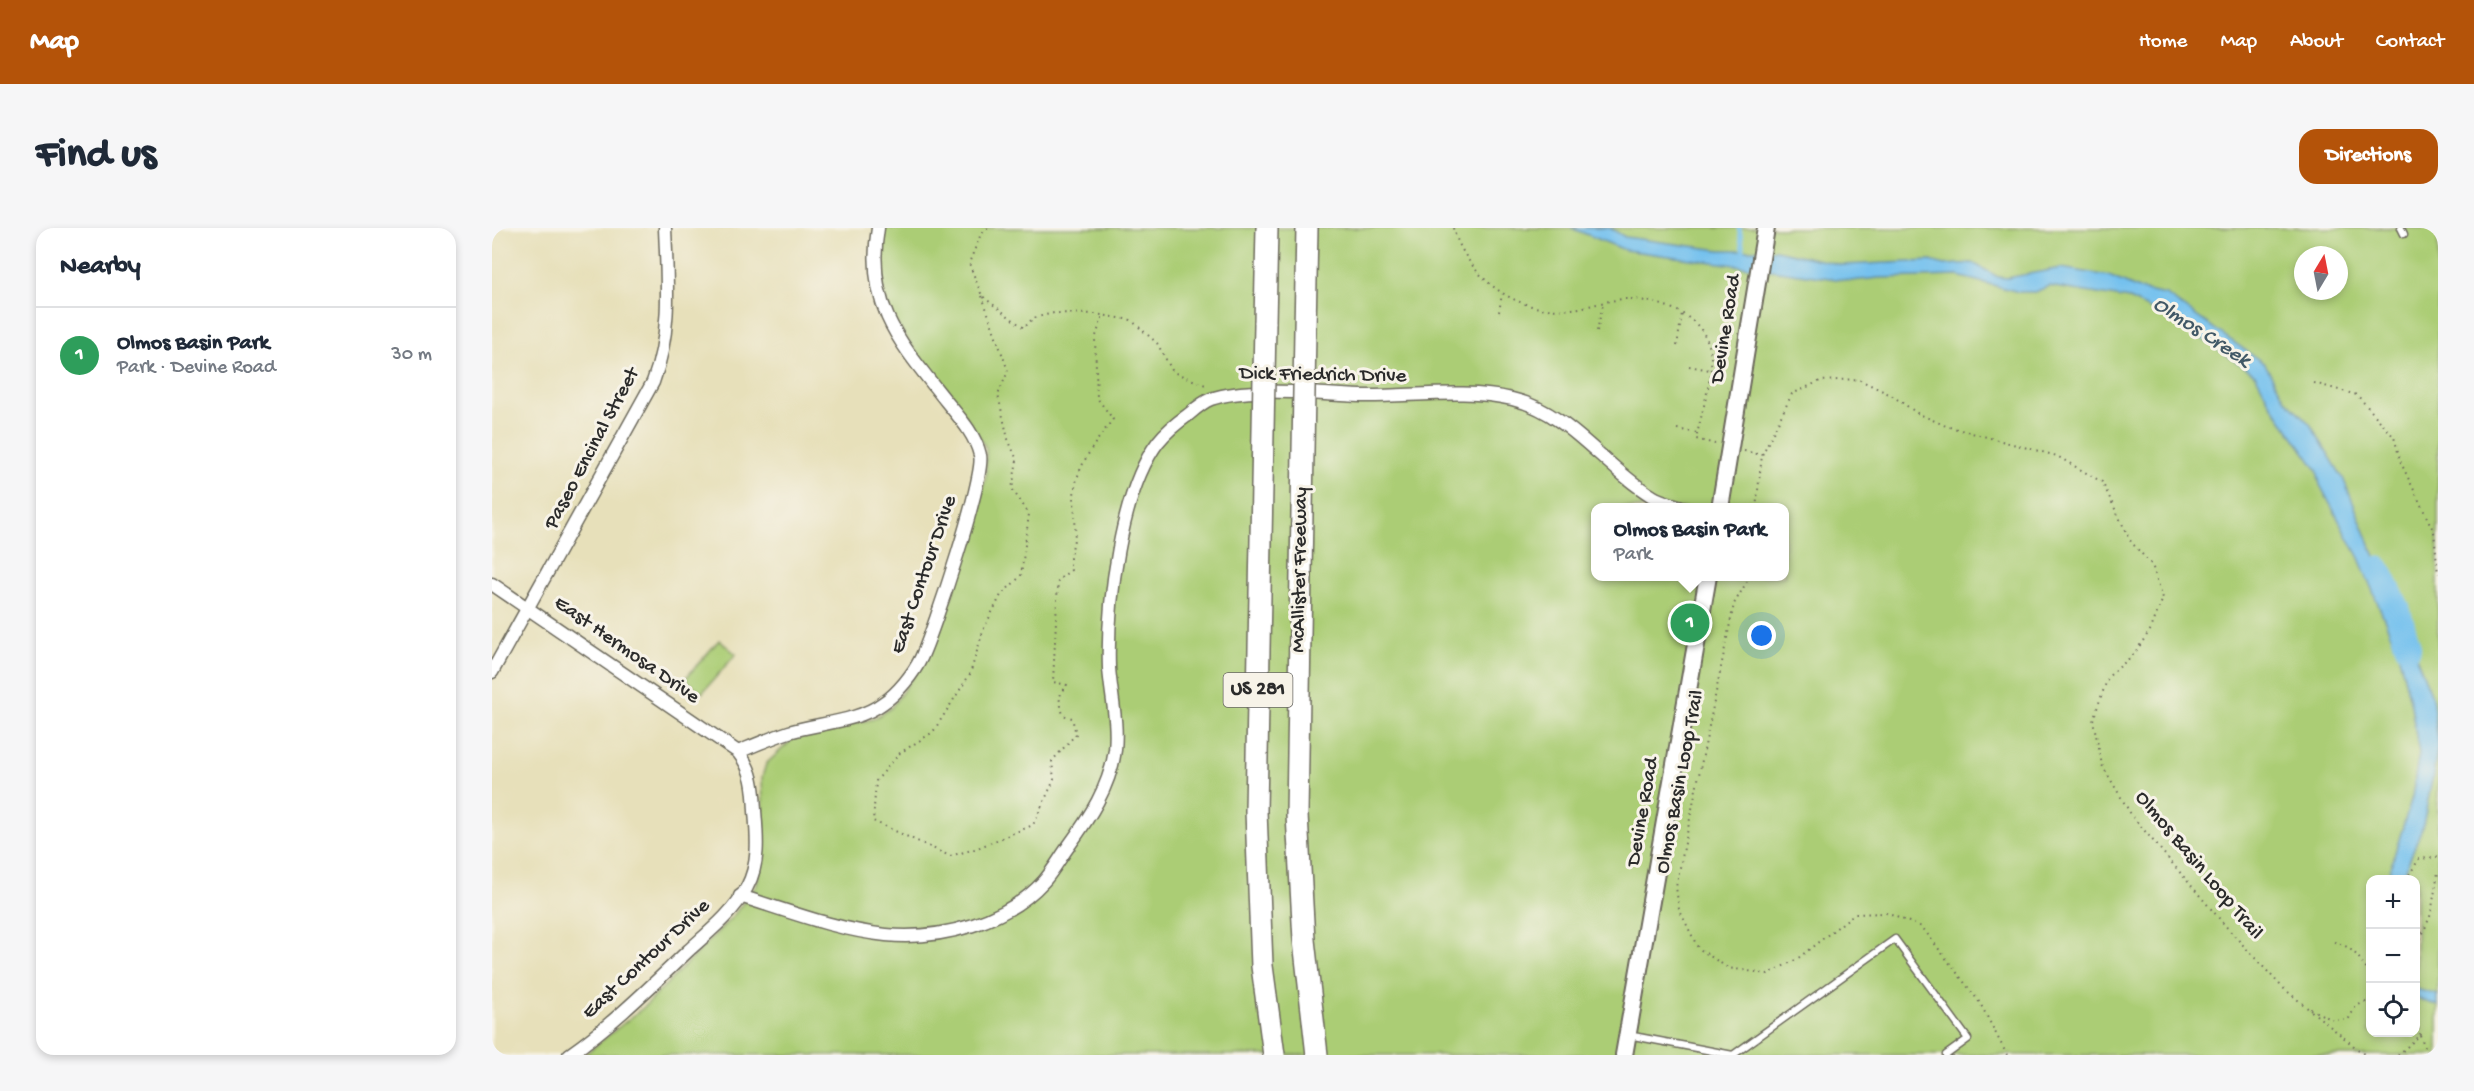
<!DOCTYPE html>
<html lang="en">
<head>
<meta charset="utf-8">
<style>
  body { margin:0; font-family:"Gochi Hand",sans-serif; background:#f6f6f7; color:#1f2937 }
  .controls { position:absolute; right:18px; bottom:18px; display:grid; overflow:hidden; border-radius:12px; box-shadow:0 3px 9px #0003 }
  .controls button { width:54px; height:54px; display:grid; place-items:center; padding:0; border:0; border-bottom:2px solid #e0e1e3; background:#fff; color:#1f2937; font:30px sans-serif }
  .compass { position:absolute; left:1802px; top:18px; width:54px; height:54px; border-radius:50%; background:#fff; box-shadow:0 3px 9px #0003; rotate:10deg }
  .you { position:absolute; left:1270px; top:408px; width:21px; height:21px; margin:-15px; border:4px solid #fff; border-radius:50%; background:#1a73e8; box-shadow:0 0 0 9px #1a73e833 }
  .badge { display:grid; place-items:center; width:39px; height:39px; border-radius:50%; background:#b45309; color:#fff; font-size:20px; font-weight:700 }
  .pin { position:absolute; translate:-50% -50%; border:3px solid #fff; box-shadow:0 2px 6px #0006 }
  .popup { position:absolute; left:1099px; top:275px; width:198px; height:78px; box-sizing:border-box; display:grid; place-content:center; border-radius:12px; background:#fff; filter:drop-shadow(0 2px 4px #0005); font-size:20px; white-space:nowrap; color:#747a83 }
  .popup b { font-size:22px; color:#1f2937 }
  .popup::after { content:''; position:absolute; left:50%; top:100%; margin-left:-12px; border:12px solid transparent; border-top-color:#fff }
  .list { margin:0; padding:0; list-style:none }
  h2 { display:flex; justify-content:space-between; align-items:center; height:78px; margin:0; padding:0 24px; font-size:26px }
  h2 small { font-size:20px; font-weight:400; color:#747a83 }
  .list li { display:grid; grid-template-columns:39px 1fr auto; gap:18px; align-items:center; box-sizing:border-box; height:96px; padding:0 24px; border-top:2px solid #e0e1e3 }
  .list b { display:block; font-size:22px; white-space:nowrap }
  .list p { margin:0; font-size:20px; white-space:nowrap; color:#747a83 }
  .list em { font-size:20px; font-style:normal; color:#747a83 }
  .icon { flex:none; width:33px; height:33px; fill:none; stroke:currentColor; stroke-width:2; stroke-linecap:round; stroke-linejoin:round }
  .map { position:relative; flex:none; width:1946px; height:827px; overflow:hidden; border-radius:18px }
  header { display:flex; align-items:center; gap:36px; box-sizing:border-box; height:84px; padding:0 30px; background:#b45309; color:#fff }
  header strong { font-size:28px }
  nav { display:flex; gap:33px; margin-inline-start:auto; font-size:21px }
  .intro { display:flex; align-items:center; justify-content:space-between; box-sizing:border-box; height:144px; padding:0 36px }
  h1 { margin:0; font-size:42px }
  .button { padding:15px 27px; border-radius:18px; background:#b45309; color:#fff; font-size:21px; font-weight:700 }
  main { display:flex; gap:36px; padding:0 36px }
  aside { flex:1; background:#fff; border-radius:18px; box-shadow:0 3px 9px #0003 }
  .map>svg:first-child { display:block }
  .green { fill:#abcd75; stroke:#6b7c50; stroke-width:1.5; fill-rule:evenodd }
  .water { fill:#74c1ee; stroke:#50768c; stroke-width:1.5 }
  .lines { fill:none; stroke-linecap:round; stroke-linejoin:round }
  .stream { stroke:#74c1ee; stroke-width:4.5 }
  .river { stroke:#74c1ee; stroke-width:26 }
  .lane-casing { stroke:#6d6a5d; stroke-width:9 }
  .street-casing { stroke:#6d6a5d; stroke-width:15 }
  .secondary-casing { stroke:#6d6a5d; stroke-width:20 }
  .highway-casing { stroke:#6d6a5d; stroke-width:24 }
  .path { stroke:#6d6a5d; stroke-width:2; stroke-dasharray:1.5 4.5; stroke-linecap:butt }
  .lane { stroke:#fff; stroke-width:6 }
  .street { stroke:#fff; stroke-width:12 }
  .secondary { stroke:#fff; stroke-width:16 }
  .highway { stroke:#fff; stroke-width:21 }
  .highway-bridge-casing { stroke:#6d6a5d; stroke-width:24; stroke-linecap:butt }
  .highway-bridge { stroke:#fff; stroke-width:21 }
  .labels { text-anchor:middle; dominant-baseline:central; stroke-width:6; stroke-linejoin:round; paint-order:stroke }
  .shield { fill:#f7f3e8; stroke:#686764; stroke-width:1.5 }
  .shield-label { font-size:20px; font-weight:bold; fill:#2b2b2b }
  .street-label { font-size:21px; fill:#2b2b2b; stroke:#f7f3e8 }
  .water-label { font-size:22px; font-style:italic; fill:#415866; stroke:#f7f3e8 }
</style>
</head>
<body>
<header>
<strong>Map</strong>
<nav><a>Home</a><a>Map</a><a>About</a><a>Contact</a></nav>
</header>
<div class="intro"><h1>Find us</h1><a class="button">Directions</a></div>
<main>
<aside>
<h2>Nearby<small></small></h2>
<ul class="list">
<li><span class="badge" style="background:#2e9e5b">1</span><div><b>Olmos Basin Park</b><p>Park · Devine Road</p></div><em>30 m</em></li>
</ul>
</aside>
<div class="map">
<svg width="1946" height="827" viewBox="0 0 1946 827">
  <rect width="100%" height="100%" fill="#f7f3e8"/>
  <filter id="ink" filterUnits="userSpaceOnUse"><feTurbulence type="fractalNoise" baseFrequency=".0167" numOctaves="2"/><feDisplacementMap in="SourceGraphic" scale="12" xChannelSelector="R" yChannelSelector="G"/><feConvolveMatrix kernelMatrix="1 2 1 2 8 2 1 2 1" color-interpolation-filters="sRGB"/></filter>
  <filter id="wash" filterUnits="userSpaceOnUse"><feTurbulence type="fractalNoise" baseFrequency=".008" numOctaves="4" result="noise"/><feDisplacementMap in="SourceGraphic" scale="24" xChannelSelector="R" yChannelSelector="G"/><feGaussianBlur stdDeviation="1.35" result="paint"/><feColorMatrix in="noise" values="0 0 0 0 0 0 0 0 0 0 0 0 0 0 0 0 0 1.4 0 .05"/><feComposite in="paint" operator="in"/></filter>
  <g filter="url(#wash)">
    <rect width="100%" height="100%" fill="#e7e0ba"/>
    <!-- green -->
    <g class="green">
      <path d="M391,0h1555v827h-1854l60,-48 89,-91 24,-31 7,-46 -2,-62 4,-13 29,-27 78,-18 18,-11 39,-56 20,-50 21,-65 15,-61v-28l-17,-27 -48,-62 -25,-36 -11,-23 -6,-43zM1811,27h36v36h-36zM1104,280h188v68h-188zM1878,652h46v152h-46z"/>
      <polygon points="227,412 244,426 210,465 193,451"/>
    </g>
    <!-- water -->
    <g class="water">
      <polygon points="1079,0 1118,0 1133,9 1228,22 1284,22 1350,37 1439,33 1452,37 1481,35 1506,49 1515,50 1569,40 1617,48 1649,62 1674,67 1773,136 1793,171 1818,196 1851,250 1940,468 1946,514 1942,542 1931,597 1910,651 1895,651 1920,569 1927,525 1919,477 1906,424 1867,330 1828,257 1825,242 1778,175 1763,146 1685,94 1637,71 1557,58 1543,64 1527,64 1466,48 1387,50 1359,53 1133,22"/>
      <polygon points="1924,761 1946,767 1946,778 1924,770"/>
    </g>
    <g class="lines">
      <!-- stream -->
      <polyline class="stream" points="1247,0 1252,27"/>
      <!-- river -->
      <polyline class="river" points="1886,341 1905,380 1916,419"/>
    </g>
  </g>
  <g filter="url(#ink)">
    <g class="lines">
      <defs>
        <g id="lane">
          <polyline points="1909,0 1912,6"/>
          <polyline points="1136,807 1241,827"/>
          <polyline points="1241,827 1403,711 1476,811 1454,827"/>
        </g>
        <g id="street">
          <path d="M0,356l246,168c15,18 16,36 17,59 2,25 5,52 -8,76 -12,24 -38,45 -58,63 -39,37 -76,74 -120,105"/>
          <path d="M0,444l161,-290c19,-50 14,-101 12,-154"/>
          <path d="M246,524c17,-7 33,-14 51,-20 29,-9 69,-10 94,-29 14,-9 31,-30 38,-45 12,-25 65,-183 59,-203 -5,-21 -21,-38 -34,-54 -45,-57 -81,-95 -68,-173"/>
          <path d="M248,668c48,15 97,34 146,39 55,5 120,-12 158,-54 9,-10 16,-23 24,-34 21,-29 42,-60 47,-97 3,-28 -4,-55 -6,-82 -2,-63 11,-175 49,-226 8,-10 20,-20 30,-27 7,-6 15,-13 23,-16 39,-14 107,-4 150,-3 48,1 105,-8 151,3 57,13 92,68 140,97 9,6 22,8 32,12"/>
        </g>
        <g id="secondary">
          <polyline points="1228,280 1274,0"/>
          <polyline points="1132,827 1216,348"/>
        </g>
        <g id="highway">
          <polyline points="773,95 775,0"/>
          <polyline points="813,102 815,0"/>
        </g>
      </defs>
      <!-- lane casing -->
      <use href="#lane" class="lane-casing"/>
      <!-- street casing -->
      <use href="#street" class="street-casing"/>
      <!-- secondary casing -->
      <use href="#secondary" class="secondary-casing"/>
      <!-- highway casing -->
      <use href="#highway" class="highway-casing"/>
      <!-- path -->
      <g class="path">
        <polyline points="496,0 489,6 477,35 490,68 532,100 541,90 562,85 604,86 639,92 665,115 681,144 716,158"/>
        <path d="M961,0c15,50 65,88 119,81 19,-2 40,-11 59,-10 35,3 78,18 80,59 2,19 -11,61 -15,81l19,5"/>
        <path d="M490,68l26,75 -10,24 10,44 9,21 -5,29 17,25 -8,62 -20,19 -17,33 -14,46 -37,58 -33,21 -24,28 -3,40 77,35 25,-7 58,-24 21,-45 -2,-19 24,-27 -4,-16 -9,-3 -4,-18 8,-12 -14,-3 5,-102 13,-10c-3,-16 1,-16 3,-31 3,-13 0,-29 0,-42 1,-30 22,-55 39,-78l-16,-21 -2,-59 8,-24"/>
        <polyline points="1007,84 1010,66"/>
        <polyline points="1105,103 1111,76"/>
        <polyline points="1185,118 1190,85"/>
        <polyline points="1197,138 1218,142"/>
        <polyline points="1822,155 1865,167 1902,209 1909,235 1942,304 1946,346"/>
        <polyline points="1185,201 1205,205"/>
        <polyline points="1252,223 1270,227"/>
        <polyline points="1264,280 1270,227 1300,166 1328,153 1366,151 1399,167 1425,185 1454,198 1565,228 1610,254 1639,314 1660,337 1671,370 1659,401 1642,426 1616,449 1601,492 1610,537 1640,588 1737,702 1790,759 1873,827"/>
        <polyline points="1258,348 1242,376 1184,659 1187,681 1206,720 1236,740 1276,746 1305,731 1362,686 1394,685 1430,699 1488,775 1515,827"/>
        <polyline points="1914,652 1927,631 1946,629"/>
        <path d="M1842,714c20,5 26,17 36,33"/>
        <polyline points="1924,722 1939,686 1946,644"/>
        <polyline points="1818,781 1841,792 1856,792 1864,778 1878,772"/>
        <polyline points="1928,807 1936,827"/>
        <polyline points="1906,827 1928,807 1924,787"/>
      </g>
      <!-- lane -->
      <use href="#lane" class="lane"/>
      <!-- street -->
      <use href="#street" class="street"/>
      <!-- secondary -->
      <use href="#secondary" class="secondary"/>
      <!-- highway -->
      <use href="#highway" class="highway"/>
      <defs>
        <g id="highway-bridge">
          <polyline points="773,95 764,583 770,738 782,827"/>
          <polyline points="813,102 805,587 812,712 825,827"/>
        </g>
      </defs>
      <!-- highway-bridge casing -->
      <use href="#highway-bridge" class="highway-bridge-casing"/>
      <!-- highway-bridge -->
      <use href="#highway-bridge" class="highway-bridge"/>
    </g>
  </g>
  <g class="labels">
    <!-- shield labels -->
    <rect class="shield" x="731.5" y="445" width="69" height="34" rx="4.5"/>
    <g class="shield-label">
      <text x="766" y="462">US 281</text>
    </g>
    <!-- street labels -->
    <g class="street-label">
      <text transform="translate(1235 101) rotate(-81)">Devine Road</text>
      <text transform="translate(831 148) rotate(1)">Dick Friedrich Drive</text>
      <text transform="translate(101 221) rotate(-62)">Paseo Encinal Street</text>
      <text transform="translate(809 342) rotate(-89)">McAllister Freeway</text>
      <text transform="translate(433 347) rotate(-71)">East Contour Drive</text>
      <text transform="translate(134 423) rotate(35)">East Hermosa Drive</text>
      <text transform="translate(1189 554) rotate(-79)">Olmos Basin Loop Trail</text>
      <text transform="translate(1152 584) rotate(-80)">Devine Road</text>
      <text transform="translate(1706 638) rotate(50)">Olmos Basin Loop Trail</text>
      <text transform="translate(155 732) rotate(-43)">East Contour Drive</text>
    </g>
    <!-- water labels -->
    <g class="water-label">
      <text transform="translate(1709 105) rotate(33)">Olmos Creek</text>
    </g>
  </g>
</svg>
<div class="controls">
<button>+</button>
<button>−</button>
<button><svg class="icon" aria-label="locate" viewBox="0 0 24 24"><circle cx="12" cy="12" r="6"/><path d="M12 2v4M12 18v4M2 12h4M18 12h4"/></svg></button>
</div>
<svg class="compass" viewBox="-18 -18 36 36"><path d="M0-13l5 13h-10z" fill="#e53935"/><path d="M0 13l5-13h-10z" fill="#747a83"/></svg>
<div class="you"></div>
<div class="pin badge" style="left:1198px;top:395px;background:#2e9e5b">1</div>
<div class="popup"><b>Olmos Basin Park</b>Park</div>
</div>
</main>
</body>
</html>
